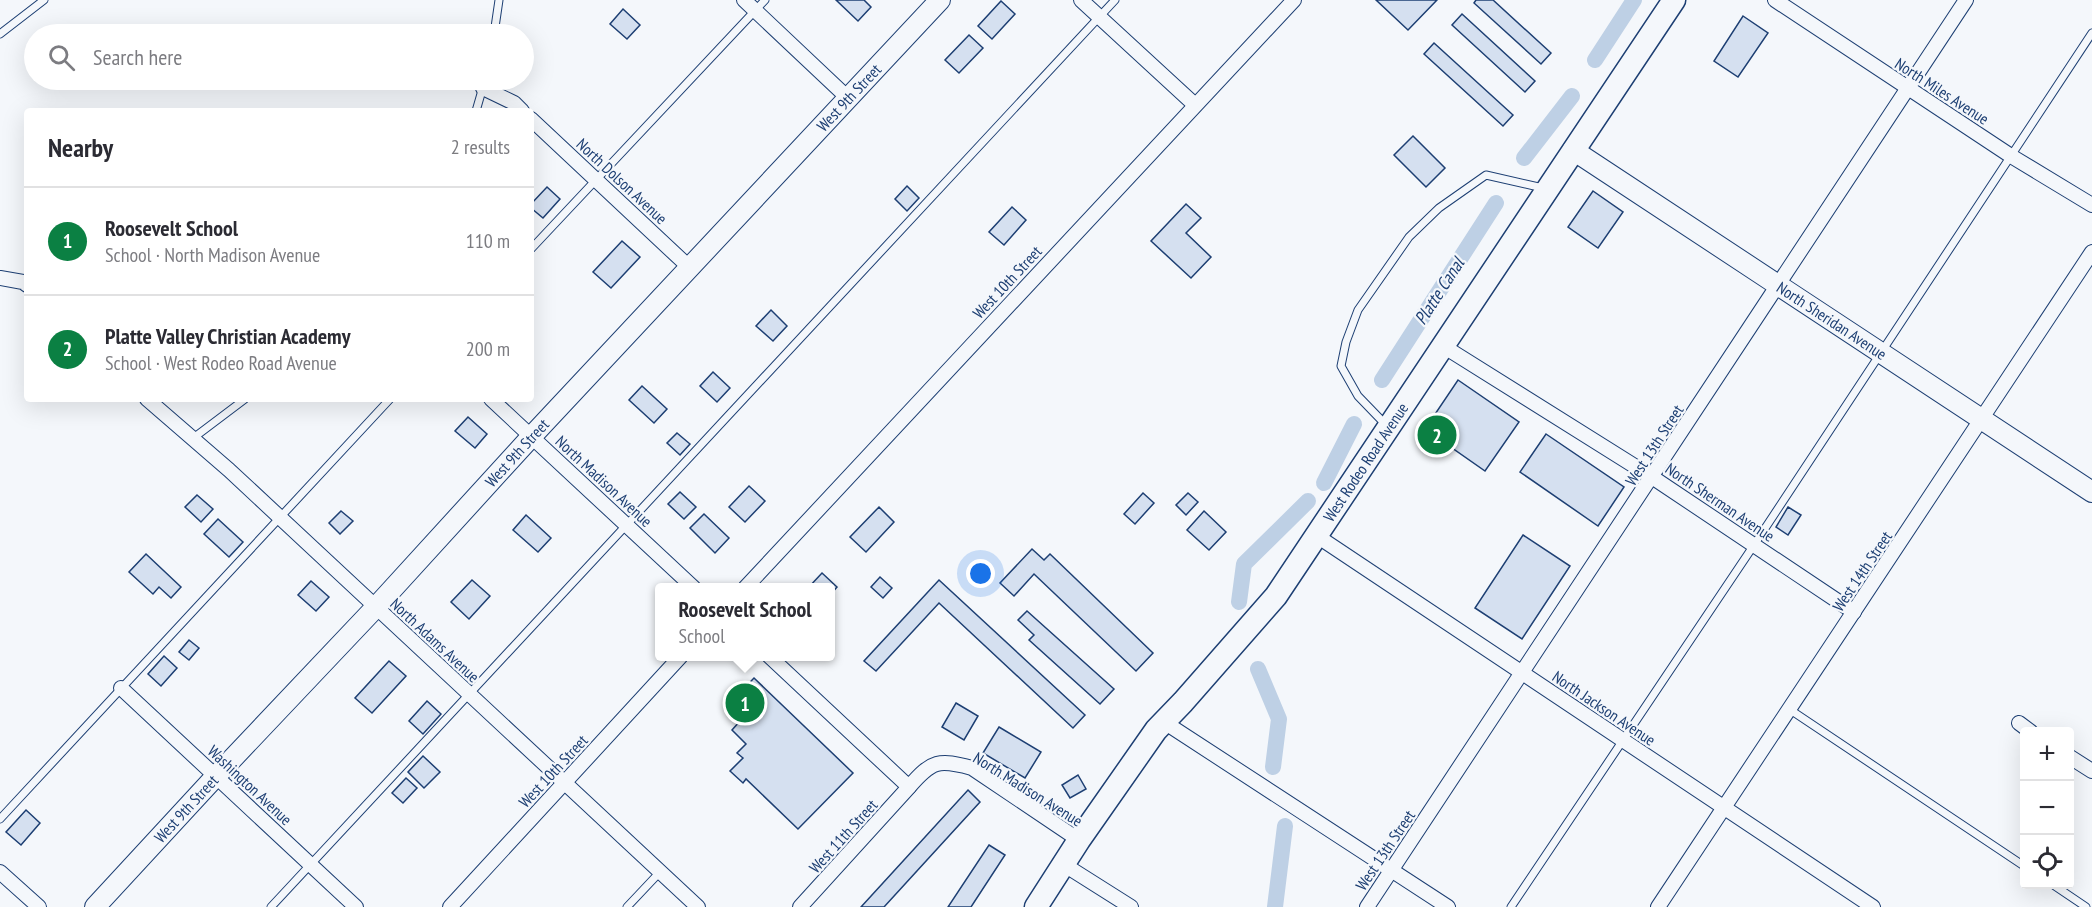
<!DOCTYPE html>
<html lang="en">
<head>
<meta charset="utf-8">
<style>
  body { margin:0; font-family:"PT Sans Narrow",sans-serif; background:#f2f2f3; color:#2b2b33 }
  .controls { position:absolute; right:18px; bottom:18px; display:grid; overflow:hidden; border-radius:6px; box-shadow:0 6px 24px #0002 }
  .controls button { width:54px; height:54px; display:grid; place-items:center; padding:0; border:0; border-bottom:2px solid #e1e1e2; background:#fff; color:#2b2b33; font:30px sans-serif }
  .you { position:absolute; left:981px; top:574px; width:21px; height:21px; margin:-15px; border:4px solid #fff; border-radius:50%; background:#1a73e8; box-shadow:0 0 0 9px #1a73e833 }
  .badge { display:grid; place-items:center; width:39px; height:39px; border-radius:50%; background:#0b8043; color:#fff; font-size:20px; font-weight:700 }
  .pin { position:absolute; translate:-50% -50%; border:3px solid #fff; box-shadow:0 2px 6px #0006 }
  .popup { position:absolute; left:655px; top:583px; width:180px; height:78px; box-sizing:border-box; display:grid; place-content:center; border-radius:6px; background:#fff; filter:drop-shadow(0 2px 4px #0005); font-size:20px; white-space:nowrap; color:#7c7c81 }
  .popup b { font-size:22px; color:#2b2b33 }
  .popup::after { content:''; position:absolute; left:50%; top:100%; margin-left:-12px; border:12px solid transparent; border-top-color:#fff }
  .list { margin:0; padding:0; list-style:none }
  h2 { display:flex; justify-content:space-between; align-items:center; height:78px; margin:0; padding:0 24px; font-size:26px }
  h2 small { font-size:20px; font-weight:400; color:#7c7c81 }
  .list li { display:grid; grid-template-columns:39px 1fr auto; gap:18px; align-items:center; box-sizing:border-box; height:108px; padding:0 24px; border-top:2px solid #e1e1e2 }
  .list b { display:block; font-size:22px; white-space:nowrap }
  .list p { margin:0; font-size:20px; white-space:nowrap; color:#7c7c81 }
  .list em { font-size:20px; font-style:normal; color:#7c7c81 }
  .icon { flex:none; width:33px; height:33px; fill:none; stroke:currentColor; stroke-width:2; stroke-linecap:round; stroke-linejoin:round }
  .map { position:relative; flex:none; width:2092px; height:907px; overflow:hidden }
  .search { position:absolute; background:#fff; box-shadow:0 6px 24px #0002; left:24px; top:24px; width:510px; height:66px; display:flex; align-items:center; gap:15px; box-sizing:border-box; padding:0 21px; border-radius:33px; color:#7c7c81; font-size:22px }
  .panel { position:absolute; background:#fff; box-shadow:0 6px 24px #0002; left:24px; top:108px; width:510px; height:294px; border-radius:6px }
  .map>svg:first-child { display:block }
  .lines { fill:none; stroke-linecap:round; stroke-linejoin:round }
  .canal { stroke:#bed0e5; stroke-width:16 }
  .building { fill:#d5e0f0; stroke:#1d3f73; stroke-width:1.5 }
  .lane-casing { stroke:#1d3f73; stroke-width:9 }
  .street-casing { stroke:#1d3f73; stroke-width:16 }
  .secondary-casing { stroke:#1d3f73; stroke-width:22 }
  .primary-casing { stroke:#1d3f73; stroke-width:25 }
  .lane { stroke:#f4f7fb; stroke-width:7 }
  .street { stroke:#f4f7fb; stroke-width:14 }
  .secondary { stroke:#f4f7fb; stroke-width:20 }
  .primary { stroke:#f4f7fb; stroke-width:22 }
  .labels { text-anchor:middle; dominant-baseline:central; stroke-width:4.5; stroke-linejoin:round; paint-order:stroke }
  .street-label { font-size:16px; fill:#1d3f73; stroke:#f4f7fb }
  .water-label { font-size:18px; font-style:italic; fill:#1d3f73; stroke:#f4f7fb }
</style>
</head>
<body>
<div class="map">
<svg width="2092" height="907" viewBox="0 0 2092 907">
  <rect width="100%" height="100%" fill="#f4f7fb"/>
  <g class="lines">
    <!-- canal -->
    <g class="canal">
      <polyline points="1595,60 1634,0"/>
      <polyline points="1524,158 1572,96"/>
      <polyline points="1382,380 1496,203"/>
      <polyline points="1324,483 1354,424"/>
      <polyline points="1239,602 1244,564 1308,501"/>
      <polyline points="1258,669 1279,719 1273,767"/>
      <polyline points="1275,907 1285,826"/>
    </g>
  </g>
  <!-- building -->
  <g class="building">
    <polygon points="836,0 864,0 871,7 858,21"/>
    <polygon points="1376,0 1437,0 1408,30"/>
    <polygon points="1476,0 1493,0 1551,53 1541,64 1474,3"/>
    <polygon points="1001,1 1015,14 992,39 978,26"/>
    <polygon points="623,9 640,25 627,39 610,24"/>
    <polygon points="1462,14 1535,81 1525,92 1452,25"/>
    <polygon points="1743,16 1768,33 1738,77 1714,61"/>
    <polygon points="969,35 983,48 959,73 945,60"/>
    <polygon points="1434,43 1513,115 1503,126 1424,54"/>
    <polygon points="1413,136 1445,168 1426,187 1394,155"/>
    <polygon points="907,186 919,198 907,211 895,199"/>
    <polygon points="547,187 560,199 543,218 531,208 531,204"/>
    <polygon points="1593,191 1623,212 1598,248 1568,227"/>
    <polygon points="1186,204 1201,218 1186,233 1211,257 1191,278 1151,241"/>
    <polygon points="1012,207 1026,220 1004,245 989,232"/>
    <polygon points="622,241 640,257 611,288 593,272"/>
    <polygon points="771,310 787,326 773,341 756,326"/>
    <polygon points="713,372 730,388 717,402 700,386"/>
    <polygon points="1458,380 1519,422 1485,471 1425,429"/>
    <polygon points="642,386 667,409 654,423 629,400"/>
    <polygon points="468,417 487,434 475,448 455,431"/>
    <polygon points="677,433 690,444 680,455 667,443"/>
    <polygon points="1546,434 1624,487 1598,526 1520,472"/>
    <polygon points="749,486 765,501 745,522 729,507"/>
    <polygon points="680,492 696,507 684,519 668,504"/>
    <polygon points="1143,493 1154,503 1135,524 1124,514"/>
    <polygon points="1188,493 1198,502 1186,515 1176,505"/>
    <polygon points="197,495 213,509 201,522 185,507"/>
    <polygon points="879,507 894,522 866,552 850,537"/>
    <polygon points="1788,507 1801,515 1788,535 1776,527"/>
    <polygon points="341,511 353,521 340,534 329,523"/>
    <polygon points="1204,511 1226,532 1209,550 1187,530"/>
    <polygon points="704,514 729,538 715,553 690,528"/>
    <polygon points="526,515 551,538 538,552 513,530"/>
    <polygon points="218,519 243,542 229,557 204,534"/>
    <polygon points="1523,535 1570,566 1522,639 1475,608"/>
    <polygon points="1032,549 1044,560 1050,554 1153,653 1136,671 1034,574 1014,596 1000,583"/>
    <polygon points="146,554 181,587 171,598 159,587 153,594 129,572"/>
    <polygon points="822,573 837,587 831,594 831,588 808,588"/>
    <polygon points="880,577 892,588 883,598 871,587"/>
    <polygon points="472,580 490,596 469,619 451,602"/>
    <polygon points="939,580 1085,715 1073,728 939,603 876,671 864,661"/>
    <polygon points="311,581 329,597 316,611 298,595"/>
    <polygon points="1027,611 1114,689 1100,704 1029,640 1034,635 1018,620"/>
    <polygon points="189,640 199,648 189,660 179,652"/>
    <polygon points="164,656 177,668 161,686 148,674"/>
    <polygon points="389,661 406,676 372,713 355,698"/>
    <polygon points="754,678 853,773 798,829 746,779 743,783 730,771 743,758 737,753 746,744 732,730 740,721 726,707"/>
    <polygon points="427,701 441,714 423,734 409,721"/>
    <polygon points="956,703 978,716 964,740 942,727"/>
    <polygon points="999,727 1041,752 1025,778 983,753"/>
    <polygon points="423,756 440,772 424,788 408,772"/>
    <polygon points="1078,775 1086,789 1070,798 1062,785"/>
    <polygon points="406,778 417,788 403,803 392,793"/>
    <polygon points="968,790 980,802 884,907 861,907"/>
    <polygon points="26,810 40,823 21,845 6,832"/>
    <polygon points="989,845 1005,855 971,907 948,907"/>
  </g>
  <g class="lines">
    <defs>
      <g id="lane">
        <polyline points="0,34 44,0"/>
        <polyline points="494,34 499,0"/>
        <polyline points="476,111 485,80"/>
        <polyline points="531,249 765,0"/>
        <polyline points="1387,426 1358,396 1341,366 1346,342 1358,310 1409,237 1439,208 1486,175 1543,188"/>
        <polyline points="192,439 245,399"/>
        <polyline points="1789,709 2024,866"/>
        <polyline points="0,819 390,399"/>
        <polyline points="2052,884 2086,907"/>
        <polyline points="271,907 1115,0"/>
        <polyline points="627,907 660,872"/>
        <polyline points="1511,907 1754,545 2092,33"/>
      </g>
      <g id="street">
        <polyline points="744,0 849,99"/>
        <polyline points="1081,0 1195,105"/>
        <polyline points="1775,0 2011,156 2092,205"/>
        <polyline points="483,88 514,103 522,111"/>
        <polyline points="531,119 690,268"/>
        <polyline points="0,278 23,282 27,285"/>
        <polyline points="1443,346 1652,477 1854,612"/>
        <polyline points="147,399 229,470 698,907"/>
        <polyline points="491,399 694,588"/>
        <polyline points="1317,536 1873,907"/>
        <polyline points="745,588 1294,0"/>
        <path d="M769,656l140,131c23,-27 30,-28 63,-19l107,72"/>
        <polyline points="121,688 356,907"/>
        <polyline points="1164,722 1448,907"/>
        <polyline points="2019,723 2031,732"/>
        <polyline points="2070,757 2092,771"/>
        <polyline points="1063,864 1131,907"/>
        <polyline points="0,872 39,907"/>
        <polyline points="450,907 681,656"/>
        <polyline points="800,907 909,787"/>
        <polyline points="1367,907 1966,0"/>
        <polyline points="1658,907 2092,252"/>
      </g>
      <g id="secondary">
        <path id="s1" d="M1573,150l519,342"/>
        <path id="s2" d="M95,907l121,-131 160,-169 155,-170 409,-437"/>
      </g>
      <g id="primary">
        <path id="s3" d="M1036,907l43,-67 77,-110 27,-28 93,-106 398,-596"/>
      </g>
    </defs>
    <!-- lane casing -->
    <use href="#lane" class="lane-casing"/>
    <!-- street casing -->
    <use href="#street" class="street-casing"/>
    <!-- secondary casing -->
    <use href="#secondary" class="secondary-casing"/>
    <!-- primary casing -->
    <use href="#primary" class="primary-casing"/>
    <!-- lane -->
    <use href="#lane" class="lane"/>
    <!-- street -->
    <use href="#street" class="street"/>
    <!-- secondary -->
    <use href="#secondary" class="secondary"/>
    <!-- primary -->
    <use href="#primary" class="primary"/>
  </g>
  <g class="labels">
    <!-- street labels -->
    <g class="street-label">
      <text transform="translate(1942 91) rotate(33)">North Miles Avenue</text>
      <text stroke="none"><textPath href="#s2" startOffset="1106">West 9th Street</textPath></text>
      <text transform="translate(622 181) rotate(43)">North Dolson Avenue</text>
      <text transform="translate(1007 282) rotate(-47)">West 10th Street</text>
      <text stroke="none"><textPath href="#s1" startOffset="310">North Sheridan Avenue</textPath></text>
      <text transform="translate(1654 445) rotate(-57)">West 13th Street</text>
      <text stroke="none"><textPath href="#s2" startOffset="620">West 9th Street</textPath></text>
      <text stroke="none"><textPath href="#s3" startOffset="555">West Rodeo Road Avenue</textPath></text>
      <text transform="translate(604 481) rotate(43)">North Madison Avenue</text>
      <text transform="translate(1720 502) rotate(34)">North Sherman Avenue</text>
      <text transform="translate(1862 571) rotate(-56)">West 14th Street</text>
      <text transform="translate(435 640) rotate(43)">North Adams Avenue</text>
      <text transform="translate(1604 708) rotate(34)">North Jackson Avenue</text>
      <text transform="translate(553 771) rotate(-47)">West 10th Street</text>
      <text transform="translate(250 785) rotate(43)">Washington Avenue</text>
      <text transform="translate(1028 789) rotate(32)">North Madison Avenue</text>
      <text stroke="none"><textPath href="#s2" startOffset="134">West 9th Street</textPath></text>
      <text transform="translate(843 836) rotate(-48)">West 11th Street</text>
      <text transform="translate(1385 850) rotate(-56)">West 13th Street</text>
    </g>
    <!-- water labels -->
    <g class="water-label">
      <text transform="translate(1439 291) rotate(-57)">Platte Canal</text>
    </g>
  </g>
</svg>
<div class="controls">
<button>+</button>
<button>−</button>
<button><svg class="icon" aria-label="locate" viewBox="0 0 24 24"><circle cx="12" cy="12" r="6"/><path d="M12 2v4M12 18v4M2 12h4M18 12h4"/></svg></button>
</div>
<div class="you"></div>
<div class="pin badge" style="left:745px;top:703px">1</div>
<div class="popup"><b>Roosevelt School</b>School</div>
<div class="pin badge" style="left:1437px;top:435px">2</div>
<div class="search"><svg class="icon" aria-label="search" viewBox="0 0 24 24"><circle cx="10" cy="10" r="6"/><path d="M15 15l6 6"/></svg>Search here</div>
<section class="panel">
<h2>Nearby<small>2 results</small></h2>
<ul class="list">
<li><span class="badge">1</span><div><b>Roosevelt School</b><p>School · North Madison Avenue</p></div><em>110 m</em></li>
<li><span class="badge">2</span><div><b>Platte Valley Christian Academy</b><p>School · West Rodeo Road Avenue</p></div><em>200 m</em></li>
</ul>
</section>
</div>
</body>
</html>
